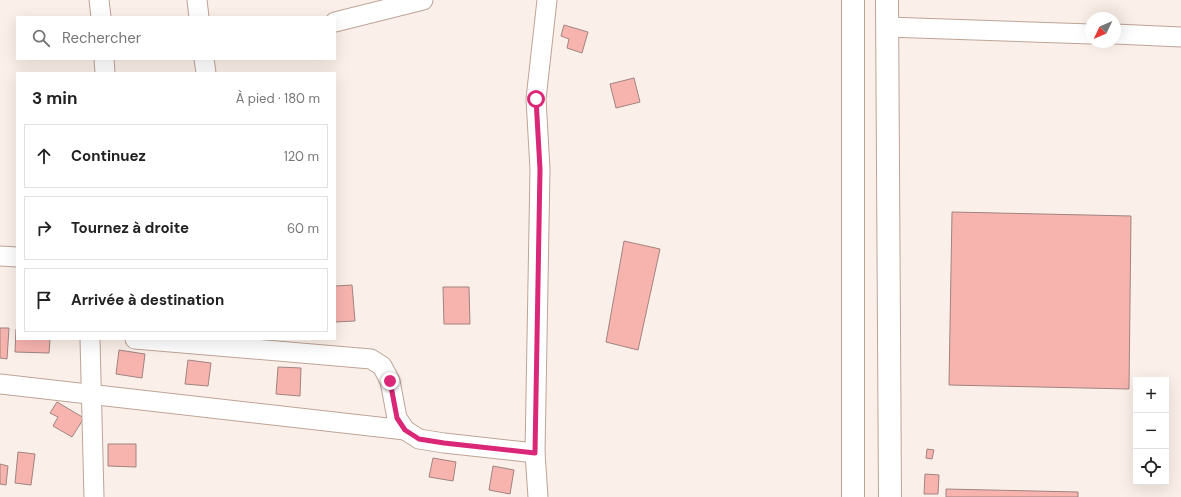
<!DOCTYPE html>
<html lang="fr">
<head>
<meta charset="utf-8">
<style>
  body { margin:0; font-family:"DM Sans",sans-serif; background:#f2f2f2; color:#222 }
  .controls { position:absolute; right:12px; bottom:12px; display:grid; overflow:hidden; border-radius:0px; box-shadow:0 4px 16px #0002 }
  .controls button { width:36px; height:36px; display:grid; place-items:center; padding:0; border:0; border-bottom:1px solid #e0e0e0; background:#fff; color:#222; font:20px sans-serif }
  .compass { position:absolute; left:1085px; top:12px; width:36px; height:36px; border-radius:50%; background:#fff; box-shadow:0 4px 16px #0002; rotate:226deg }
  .stop { position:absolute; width:12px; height:12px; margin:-9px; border:3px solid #db2777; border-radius:50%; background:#fff }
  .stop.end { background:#db2777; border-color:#fff; box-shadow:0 1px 4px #0008 }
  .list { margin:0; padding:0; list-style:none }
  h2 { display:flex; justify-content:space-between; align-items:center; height:52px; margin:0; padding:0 16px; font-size:17px }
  h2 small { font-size:13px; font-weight:400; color:#767676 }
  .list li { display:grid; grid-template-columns:26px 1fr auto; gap:12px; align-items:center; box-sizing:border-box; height:64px; margin:0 8px 8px; padding:0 8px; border:1px solid #e0e0e0; border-radius:0px }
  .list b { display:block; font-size:15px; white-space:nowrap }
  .list em { font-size:13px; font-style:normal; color:#767676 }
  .icon { flex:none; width:22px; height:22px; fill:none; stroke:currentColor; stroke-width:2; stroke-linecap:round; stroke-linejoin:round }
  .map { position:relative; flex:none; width:1181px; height:497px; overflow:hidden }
  .search { position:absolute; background:#fff; box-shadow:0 4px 16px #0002; left:16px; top:16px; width:320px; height:44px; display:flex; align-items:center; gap:10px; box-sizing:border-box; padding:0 14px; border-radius:0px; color:#767676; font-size:15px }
  .panel { position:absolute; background:#fff; box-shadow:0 4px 16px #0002; left:16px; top:72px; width:320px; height:268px; border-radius:0px }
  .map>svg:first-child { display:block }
  .building { fill:#f7b4af; stroke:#a18380 }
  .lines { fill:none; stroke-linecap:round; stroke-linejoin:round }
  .minor-casing { stroke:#bea496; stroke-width:21 }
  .secondary-casing { stroke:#bea496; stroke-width:24 }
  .minor { stroke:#fff; stroke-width:19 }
  .secondary { stroke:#fff; stroke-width:22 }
  .route { stroke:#db2777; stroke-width:5 }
</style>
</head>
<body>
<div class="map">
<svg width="1181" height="497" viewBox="0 0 1181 497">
  <rect width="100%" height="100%" fill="#fbefe9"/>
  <!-- building -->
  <g class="building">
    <polygon points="564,25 588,32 582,53 567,48 569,39 561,36"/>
    <polygon points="634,78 640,102 616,108 610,84"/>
    <polygon points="952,212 1131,216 1129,389 949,385"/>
    <polygon points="624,241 660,249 638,350 606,342"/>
    <polygon points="352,285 355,321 335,322 335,286"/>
    <polygon points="443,287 469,287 470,324 444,324"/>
    <polygon points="0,328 9,328 7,359 0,358"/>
    <polygon points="16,329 17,329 17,339 50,339 49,353 15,352"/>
    <polygon points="119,350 145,354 142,378 116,374"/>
    <polygon points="188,360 211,363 208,386 185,384"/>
    <polygon points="278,367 301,368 300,396 276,394"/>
    <polygon points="57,402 84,418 72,437 53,426 58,417 50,413"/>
    <polygon points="108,444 136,444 136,467 108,466"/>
    <polygon points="927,449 934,450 932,459 926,458"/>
    <polygon points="18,452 35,454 31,485 15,483"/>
    <polygon points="433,458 456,462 453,481 429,477"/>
    <polygon points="0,464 8,466 6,485 0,484"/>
    <polygon points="493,466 514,470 510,494 489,490"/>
    <polygon points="925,474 939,475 938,494 924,494"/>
    <polygon points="946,489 1078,492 1078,497 946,497"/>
  </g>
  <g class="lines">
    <defs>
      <g id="minor">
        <polyline points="99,0 101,17"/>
        <polyline points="197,0 199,17"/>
        <polyline points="335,22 423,0"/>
        <polyline points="887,27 1091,34"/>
        <polyline points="1115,34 1181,37"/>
        <polyline points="104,59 105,73"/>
        <polyline points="204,59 206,73"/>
        <polyline points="0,256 17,257"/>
        <polyline points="90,339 94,497"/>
        <polyline points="135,339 371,359 382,366 390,381 397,418 405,430 419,439 444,443 535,453"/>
        <polyline points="0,384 405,430"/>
        <polyline points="538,497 535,453 540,169 536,99 547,0"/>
      </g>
      <g id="secondary">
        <polyline points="853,0 853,497"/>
        <polyline points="887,0 890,497"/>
      </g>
    </defs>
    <!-- minor casing -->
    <use href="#minor" class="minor-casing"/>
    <!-- secondary casing -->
    <use href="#secondary" class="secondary-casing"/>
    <!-- minor -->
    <use href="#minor" class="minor"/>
    <!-- secondary -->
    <use href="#secondary" class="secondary"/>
  </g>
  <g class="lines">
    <!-- route -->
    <polyline class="route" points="390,381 397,418 405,430 419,439 444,443 535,453 540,169 536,99"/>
  </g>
</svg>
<div class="controls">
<button>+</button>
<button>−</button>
<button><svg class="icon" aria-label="locate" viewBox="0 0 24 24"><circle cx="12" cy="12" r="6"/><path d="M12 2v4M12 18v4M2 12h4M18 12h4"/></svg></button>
</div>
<svg class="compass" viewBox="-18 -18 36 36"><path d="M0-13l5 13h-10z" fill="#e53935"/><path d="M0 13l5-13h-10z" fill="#767676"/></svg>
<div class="stop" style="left:536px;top:99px"></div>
<div class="stop end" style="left:390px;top:381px"></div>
<div class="search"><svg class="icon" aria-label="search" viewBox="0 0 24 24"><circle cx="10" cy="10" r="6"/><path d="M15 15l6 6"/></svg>Rechercher</div>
<section class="panel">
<h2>3 min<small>À pied · 180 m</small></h2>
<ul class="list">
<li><svg class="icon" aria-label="ahead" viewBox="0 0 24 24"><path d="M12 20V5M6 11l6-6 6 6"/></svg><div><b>Continuez</b></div><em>120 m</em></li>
<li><svg class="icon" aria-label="right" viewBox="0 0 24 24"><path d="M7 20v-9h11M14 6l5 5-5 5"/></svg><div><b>Tournez à droite</b></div><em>60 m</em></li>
<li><svg class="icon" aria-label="arrive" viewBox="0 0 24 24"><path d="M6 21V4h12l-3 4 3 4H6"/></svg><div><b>Arrivée à destination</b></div></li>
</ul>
</section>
</div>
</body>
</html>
